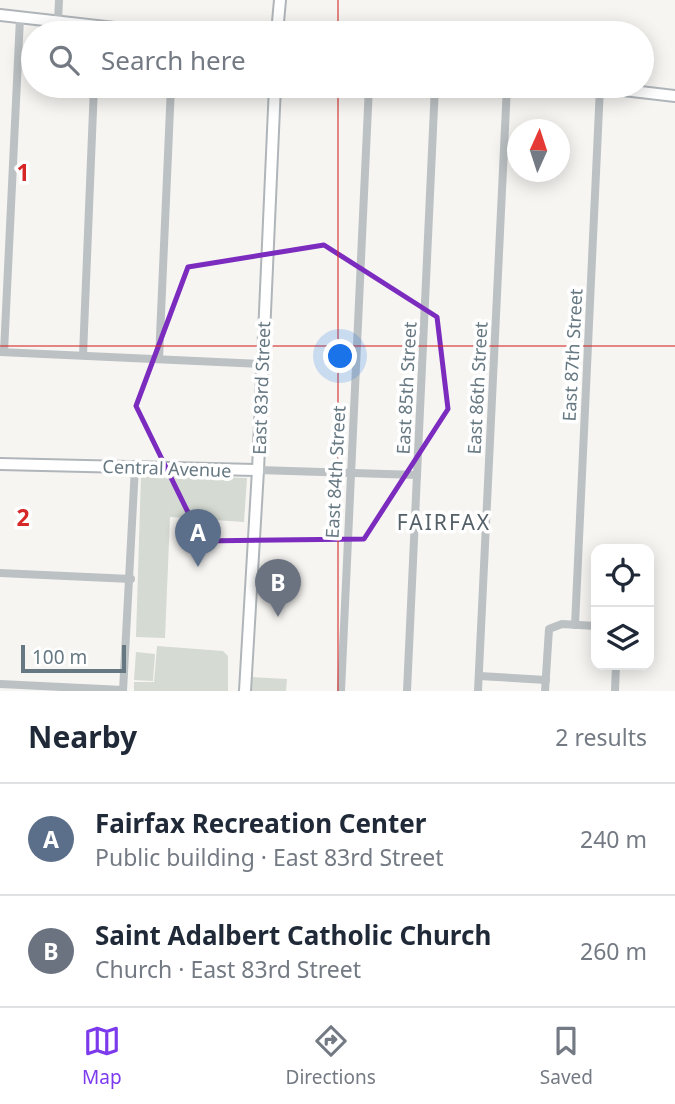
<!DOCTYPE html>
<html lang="en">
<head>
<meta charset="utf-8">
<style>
  body { margin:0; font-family:"Noto Sans",sans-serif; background:#f2f2f3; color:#1f2937 }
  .controls { position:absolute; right:21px; bottom:21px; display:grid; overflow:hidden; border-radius:14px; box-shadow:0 4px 18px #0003 }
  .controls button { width:63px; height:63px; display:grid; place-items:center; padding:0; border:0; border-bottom:2px solid #e0e1e3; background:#fff; color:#1f2937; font:35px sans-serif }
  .compass { position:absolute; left:507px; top:119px; width:63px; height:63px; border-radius:50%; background:#fff; box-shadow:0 4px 18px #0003; rotate:3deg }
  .scale { position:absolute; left:21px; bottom:18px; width:105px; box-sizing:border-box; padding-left:7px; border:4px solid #667882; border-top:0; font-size:19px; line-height:24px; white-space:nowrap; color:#667882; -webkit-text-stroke:5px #fff; paint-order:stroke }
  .you { position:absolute; left:341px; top:357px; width:24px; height:24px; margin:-18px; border:5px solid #fff; border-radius:50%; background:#1a73e8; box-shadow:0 0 0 10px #1a73e833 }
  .badge { display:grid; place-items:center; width:46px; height:46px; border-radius:50%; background:#7c3aed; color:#fff; font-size:23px; font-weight:700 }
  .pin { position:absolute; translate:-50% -58px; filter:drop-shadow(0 2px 4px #0008) }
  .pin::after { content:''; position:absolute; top:37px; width:24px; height:21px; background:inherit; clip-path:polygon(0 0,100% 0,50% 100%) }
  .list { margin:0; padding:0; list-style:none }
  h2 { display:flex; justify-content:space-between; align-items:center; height:91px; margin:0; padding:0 28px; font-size:30px }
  h2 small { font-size:23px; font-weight:400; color:#747a83 }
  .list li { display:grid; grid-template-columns:46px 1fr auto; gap:21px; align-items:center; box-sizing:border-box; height:112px; padding:0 28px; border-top:2px solid #e0e1e3 }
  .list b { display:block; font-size:26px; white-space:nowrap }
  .list p { margin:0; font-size:23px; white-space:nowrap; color:#747a83 }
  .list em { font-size:23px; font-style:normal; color:#747a83 }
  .icon { flex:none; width:38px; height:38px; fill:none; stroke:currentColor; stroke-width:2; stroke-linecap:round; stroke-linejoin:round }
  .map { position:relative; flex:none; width:675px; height:691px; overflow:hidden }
  .search { position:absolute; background:#fff; box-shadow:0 4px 18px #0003; left:21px; right:21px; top:21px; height:77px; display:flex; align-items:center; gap:18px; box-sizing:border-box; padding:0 24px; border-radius:38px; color:#747a83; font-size:26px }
  .sheet { height:315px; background:#fff }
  nav { display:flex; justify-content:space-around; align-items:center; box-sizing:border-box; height:98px; border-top:2px solid #e0e1e3; background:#fff; font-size:19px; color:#747a83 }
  nav a { display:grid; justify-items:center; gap:4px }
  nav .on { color:#7c3aed }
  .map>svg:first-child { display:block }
  .green { fill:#d5dad2 }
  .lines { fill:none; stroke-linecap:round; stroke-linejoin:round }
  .secondary-casing { stroke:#afb5b9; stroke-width:14 }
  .street { stroke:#bcc1c4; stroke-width:8 }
  .secondary { stroke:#fff; stroke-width:10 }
  .marked { fill:none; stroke:#7b2cbf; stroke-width:5; stroke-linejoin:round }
  .grid { fill:none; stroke:#d62828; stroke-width:2; stroke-opacity:0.55 }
  .labels { text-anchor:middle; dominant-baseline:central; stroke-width:7; stroke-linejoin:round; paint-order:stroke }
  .street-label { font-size:18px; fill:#667882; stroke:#fff }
  .quarter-label { font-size:21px; letter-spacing:2px; fill:#546067; stroke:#fff }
  .grid-label { font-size:23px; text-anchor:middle; font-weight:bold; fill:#d62828; stroke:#fff; stroke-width:7; stroke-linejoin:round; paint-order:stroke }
</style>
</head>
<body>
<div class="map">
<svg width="675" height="691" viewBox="0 0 675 691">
  <rect width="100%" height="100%" fill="#f6f5f2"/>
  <!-- green -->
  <g class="green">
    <polygon points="141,475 247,478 244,522 170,517 165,638 136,637"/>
    <polygon points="157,646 223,651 228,656 228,691 134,691 134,682 154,682"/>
    <polygon points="136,652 155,654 153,681 134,680"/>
    <polygon points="249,677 287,679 286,691 249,691"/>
  </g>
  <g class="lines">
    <defs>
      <g id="secondary">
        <polyline points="0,15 159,33"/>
        <polyline points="277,33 280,0"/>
        <polyline points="589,86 675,96"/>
        <polyline points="0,464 258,470"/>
        <polyline points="245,691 258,470 275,86"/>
      </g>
    </defs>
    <!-- secondary casing -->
    <use href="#secondary" class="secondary-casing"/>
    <!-- street -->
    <g class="street">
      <polyline points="58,22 59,0"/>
      <polyline points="0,352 262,364"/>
      <polyline points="4,352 20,18"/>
      <polyline points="83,355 94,86"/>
      <polyline points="159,359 171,86"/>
      <polyline points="258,470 417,475"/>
      <polyline points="0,573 131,579"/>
      <polyline points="575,625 600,87"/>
      <polyline points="479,676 546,680"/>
      <polyline points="0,684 123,690"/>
      <polyline points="123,691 135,467"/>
      <polyline points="341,691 369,86"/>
      <polyline points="407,691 435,86"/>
      <polyline points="478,691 507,86"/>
      <polyline points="545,691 549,629 562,624 596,626"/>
      <polyline points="615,691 616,665"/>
    </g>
    <!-- secondary -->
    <use href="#secondary" class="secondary"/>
  </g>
  <!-- marked area -->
  <path class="marked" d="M324,245l113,72 11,92 -84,130 -162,2 -66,-135 52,-139z"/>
  <!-- grid -->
  <path class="grid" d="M338,0v33M338,86v605M0,346h675"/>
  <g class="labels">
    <!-- street labels -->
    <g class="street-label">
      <text transform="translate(572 355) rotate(-87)">East 87th Street</text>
      <text transform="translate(261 388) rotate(-88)">East 83rd Street</text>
      <text transform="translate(406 388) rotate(-87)">East 85th Street</text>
      <text transform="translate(477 388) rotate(-87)">East 86th Street</text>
      <text transform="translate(167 468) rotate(2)">Central Avenue</text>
      <text transform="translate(335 472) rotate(-87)">East 84th Street</text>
    </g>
    <!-- quarter labels -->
    <g class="quarter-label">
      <text x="444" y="522">FAIRFAX</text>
    </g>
  </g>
  <g class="grid-label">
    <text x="23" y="181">1</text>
    <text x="23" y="526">2</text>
  </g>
</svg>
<div class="controls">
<button><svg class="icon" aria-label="locate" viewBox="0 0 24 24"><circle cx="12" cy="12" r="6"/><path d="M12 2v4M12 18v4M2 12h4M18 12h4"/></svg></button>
<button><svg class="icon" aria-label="layers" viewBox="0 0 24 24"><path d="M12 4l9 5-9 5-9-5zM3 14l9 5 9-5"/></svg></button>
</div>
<svg class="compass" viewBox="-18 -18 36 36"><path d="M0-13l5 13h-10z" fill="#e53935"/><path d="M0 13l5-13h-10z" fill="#747a83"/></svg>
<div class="scale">100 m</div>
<div class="you"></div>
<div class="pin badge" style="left:198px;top:567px;background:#5c6f8a">A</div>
<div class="pin badge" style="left:278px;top:617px;background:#6b7280">B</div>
<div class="search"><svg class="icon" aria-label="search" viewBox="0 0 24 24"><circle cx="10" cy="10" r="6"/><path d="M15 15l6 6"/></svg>Search here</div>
</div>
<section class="sheet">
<h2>Nearby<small>2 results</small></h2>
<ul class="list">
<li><span class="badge" style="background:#5c6f8a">A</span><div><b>Fairfax Recreation Center</b><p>Public building · East 83rd Street</p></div><em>240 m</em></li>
<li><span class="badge" style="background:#6b7280">B</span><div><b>Saint Adalbert Catholic Church</b><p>Church · East 83rd Street</p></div><em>260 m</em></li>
</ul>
</section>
<nav>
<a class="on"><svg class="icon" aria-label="map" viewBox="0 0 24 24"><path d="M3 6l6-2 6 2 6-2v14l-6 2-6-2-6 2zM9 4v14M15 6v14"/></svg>Map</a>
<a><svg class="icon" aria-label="directions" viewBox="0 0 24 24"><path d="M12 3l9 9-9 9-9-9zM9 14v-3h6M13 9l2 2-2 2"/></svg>Directions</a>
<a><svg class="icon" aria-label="saved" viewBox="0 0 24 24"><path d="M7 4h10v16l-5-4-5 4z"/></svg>Saved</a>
</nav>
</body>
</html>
